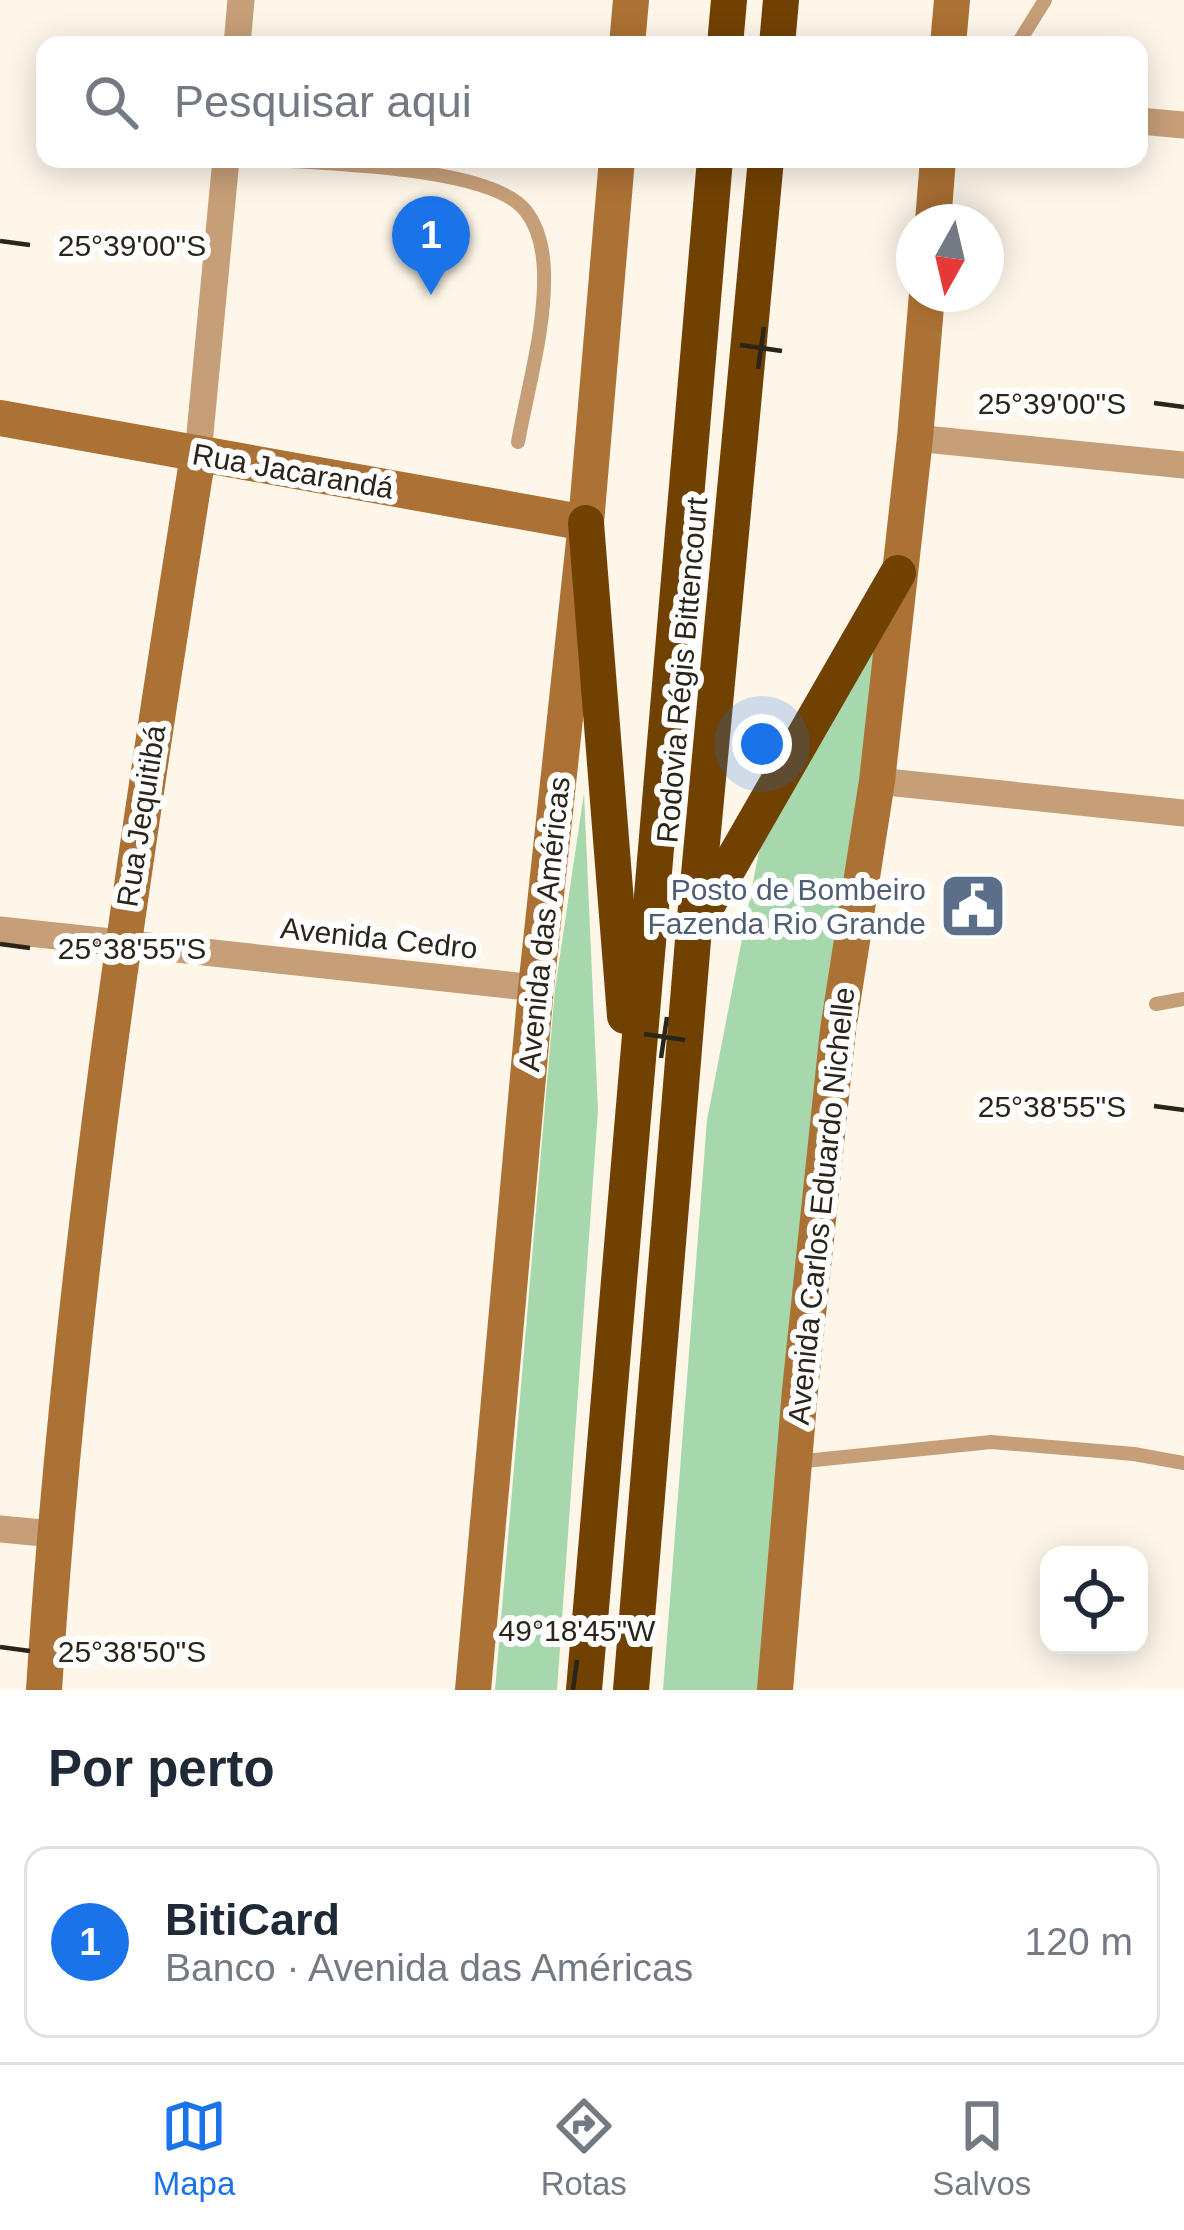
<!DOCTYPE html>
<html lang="pt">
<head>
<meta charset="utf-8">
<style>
  body { margin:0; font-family:Helvetica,sans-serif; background:#f2f2f3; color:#1f2937 }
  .controls { position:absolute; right:36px; bottom:36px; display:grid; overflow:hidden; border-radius:24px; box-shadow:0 6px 30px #0003 }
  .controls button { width:108px; height:108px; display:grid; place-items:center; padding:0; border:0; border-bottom:3px solid #e0e1e3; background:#fff; color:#1f2937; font:60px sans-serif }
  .compass { position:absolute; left:896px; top:204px; width:108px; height:108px; border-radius:50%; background:#fff; box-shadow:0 6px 30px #0003; rotate:188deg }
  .you { position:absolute; left:762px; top:744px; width:42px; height:42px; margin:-30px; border:9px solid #fff; border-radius:50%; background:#1a73e8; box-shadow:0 0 0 18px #1a73e833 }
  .badge { display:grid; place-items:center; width:78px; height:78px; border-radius:50%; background:#1a73e8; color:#fff; font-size:39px; font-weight:700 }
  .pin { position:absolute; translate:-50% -99px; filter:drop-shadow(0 3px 6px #0008) }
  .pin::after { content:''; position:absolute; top:63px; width:42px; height:36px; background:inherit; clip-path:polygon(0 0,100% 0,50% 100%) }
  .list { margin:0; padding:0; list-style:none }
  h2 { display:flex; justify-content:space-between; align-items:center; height:156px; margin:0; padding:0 48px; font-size:51px }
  h2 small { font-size:39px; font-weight:400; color:#747a83 }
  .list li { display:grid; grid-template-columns:78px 1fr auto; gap:36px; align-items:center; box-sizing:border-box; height:192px; margin:0 24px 24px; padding:0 24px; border:3px solid #e0e1e3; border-radius:24px }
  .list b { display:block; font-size:45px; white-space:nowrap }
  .list p { margin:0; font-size:39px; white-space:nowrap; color:#747a83 }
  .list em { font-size:39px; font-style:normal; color:#747a83 }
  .icon { flex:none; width:66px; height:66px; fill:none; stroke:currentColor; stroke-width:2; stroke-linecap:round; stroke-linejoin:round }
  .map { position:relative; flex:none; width:1184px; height:1690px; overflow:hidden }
  .search { position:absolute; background:#fff; box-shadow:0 6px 30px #0003; left:36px; right:36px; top:36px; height:132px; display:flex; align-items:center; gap:30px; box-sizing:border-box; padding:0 42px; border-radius:24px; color:#747a83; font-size:45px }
  .sheet { height:372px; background:#fff }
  nav { display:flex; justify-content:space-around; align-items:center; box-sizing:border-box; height:168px; border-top:3px solid #e0e1e3; background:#fff; font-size:33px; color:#747a83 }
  nav a { display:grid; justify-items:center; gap:6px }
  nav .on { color:#1a73e8 }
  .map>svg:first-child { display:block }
  .green { fill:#a6d8ac }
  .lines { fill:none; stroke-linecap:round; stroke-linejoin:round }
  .lane { stroke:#c69e78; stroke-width:14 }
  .street { stroke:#c69e78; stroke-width:27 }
  .secondary { stroke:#ac7134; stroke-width:36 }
  .highway { stroke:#714102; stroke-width:36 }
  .ticks { fill:none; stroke:#2b2418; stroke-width:4.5 }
  .labels { text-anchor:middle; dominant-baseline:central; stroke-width:12; stroke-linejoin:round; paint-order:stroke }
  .street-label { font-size:30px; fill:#2b2418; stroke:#fff }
  .service-label { font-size:30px; fill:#4e5e75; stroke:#fff; text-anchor:end }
  .ticks-label { font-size:30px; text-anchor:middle; fill:#2b2418; stroke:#fff; stroke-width:12; stroke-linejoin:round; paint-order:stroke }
</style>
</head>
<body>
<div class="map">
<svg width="1184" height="1690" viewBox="0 0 1184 1690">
  <rect width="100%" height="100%" fill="#fdf6e9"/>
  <!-- green -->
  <g class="green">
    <polygon points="882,632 763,1690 663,1690 707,1120 765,820"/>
    <polygon points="584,793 598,1110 557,1690 495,1690 555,989"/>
  </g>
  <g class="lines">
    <!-- lane -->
    <g class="lane">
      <polyline points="1017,45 1045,0"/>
      <path d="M259,159c59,5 229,6 266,51 13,16 18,39 19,60 2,56 -16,117 -26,172"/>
      <polyline points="1156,1004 1184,999"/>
      <polyline points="795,1462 991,1442 1134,1454 1184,1463"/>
    </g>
    <!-- street -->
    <g class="street">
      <polyline points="237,45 241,0"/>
      <polyline points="1139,121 1184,125"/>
      <polyline points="915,438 1184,465"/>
      <polyline points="198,455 226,159"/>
      <polyline points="877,781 1184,813"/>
      <polyline points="0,930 536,988"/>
      <polyline points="0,1529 53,1534"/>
    </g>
    <!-- secondary -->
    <g class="secondary">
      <polyline points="627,45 631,0"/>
      <polyline points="948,45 952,0"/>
      <polyline points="933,222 938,159"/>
      <polyline points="0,418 586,523"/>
      <path d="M44,1690c26,-415 89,-826 154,-1235"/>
      <polyline points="473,1690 536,988 586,523 617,159"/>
      <polyline points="775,1690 800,1390 838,1030 877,781 915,438 927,294"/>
    </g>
    <!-- highway -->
    <g class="highway">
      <polyline points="725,45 729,0"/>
      <polyline points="777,45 781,0"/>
      <polyline points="586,523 625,1016"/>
      <polyline points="702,914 898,573"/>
      <polyline points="584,1690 715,159"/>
      <polyline points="631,1690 694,928 766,159"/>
    </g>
  </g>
  <!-- ticks -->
  <path class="ticks" d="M0,241l30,4M740,345l42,6M758,369l6,-42M1154,403l30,4M0,944l30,4M644,1034l41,6M661,1058l6,-41M1154,1106l30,4M0,1647l30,4M573,1690l4,-30"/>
  <!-- icons -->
  <defs>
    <symbol id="civic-square" viewBox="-11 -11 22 22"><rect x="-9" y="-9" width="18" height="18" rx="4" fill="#5c6f8a" stroke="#fff"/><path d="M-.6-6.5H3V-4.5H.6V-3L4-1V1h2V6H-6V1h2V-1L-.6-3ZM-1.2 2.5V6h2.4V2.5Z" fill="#fff"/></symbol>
  </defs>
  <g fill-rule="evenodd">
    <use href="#civic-square" x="935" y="868" width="76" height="76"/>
  </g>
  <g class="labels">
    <!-- street labels -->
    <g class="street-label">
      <text transform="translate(293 471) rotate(10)">Rua Jacarandá</text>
      <text transform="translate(682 670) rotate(-85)">Rodovia Régis Bittencourt</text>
      <text transform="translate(141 816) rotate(-81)">Rua Jequitibá</text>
      <text transform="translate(544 924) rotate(-84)">Avenida das Américas</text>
      <text transform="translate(379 938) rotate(6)">Avenida Cedro</text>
      <text transform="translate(821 1206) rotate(-84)">Avenida Carlos Eduardo Nichelle</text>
    </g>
    <!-- service labels -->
    <g class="service-label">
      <text x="926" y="889">Posto de Bombeiro<tspan x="926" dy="34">Fazenda Rio Grande</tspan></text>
    </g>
  </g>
  <g class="ticks-label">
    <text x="132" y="256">25°39'00"S</text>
    <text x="1052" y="414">25°39'00"S</text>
    <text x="132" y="959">25°38'55"S</text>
    <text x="1052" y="1117">25°38'55"S</text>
    <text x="577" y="1641">49°18'45"W</text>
    <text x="132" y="1662">25°38'50"S</text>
  </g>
</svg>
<div class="controls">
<button><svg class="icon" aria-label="locate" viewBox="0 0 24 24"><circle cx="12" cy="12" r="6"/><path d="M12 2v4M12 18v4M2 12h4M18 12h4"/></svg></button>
</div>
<svg class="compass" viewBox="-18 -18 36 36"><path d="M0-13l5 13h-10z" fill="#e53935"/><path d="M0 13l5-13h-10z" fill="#747a83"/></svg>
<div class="you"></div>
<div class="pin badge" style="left:431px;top:295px">1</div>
<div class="search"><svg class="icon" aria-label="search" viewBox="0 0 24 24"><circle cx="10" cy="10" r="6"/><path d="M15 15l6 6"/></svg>Pesquisar aqui</div>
</div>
<section class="sheet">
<h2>Por perto<small></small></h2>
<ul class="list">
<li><span class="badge">1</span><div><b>BitiCard</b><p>Banco · Avenida das Américas</p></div><em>120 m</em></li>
</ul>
</section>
<nav>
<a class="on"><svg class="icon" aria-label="map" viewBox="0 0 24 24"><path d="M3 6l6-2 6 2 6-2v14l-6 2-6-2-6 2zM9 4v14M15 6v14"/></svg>Mapa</a>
<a><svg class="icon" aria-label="directions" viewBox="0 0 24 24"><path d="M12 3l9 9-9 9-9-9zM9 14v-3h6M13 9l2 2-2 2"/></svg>Rotas</a>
<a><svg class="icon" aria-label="saved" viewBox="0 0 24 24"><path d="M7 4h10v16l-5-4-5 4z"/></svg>Salvos</a>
</nav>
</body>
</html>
